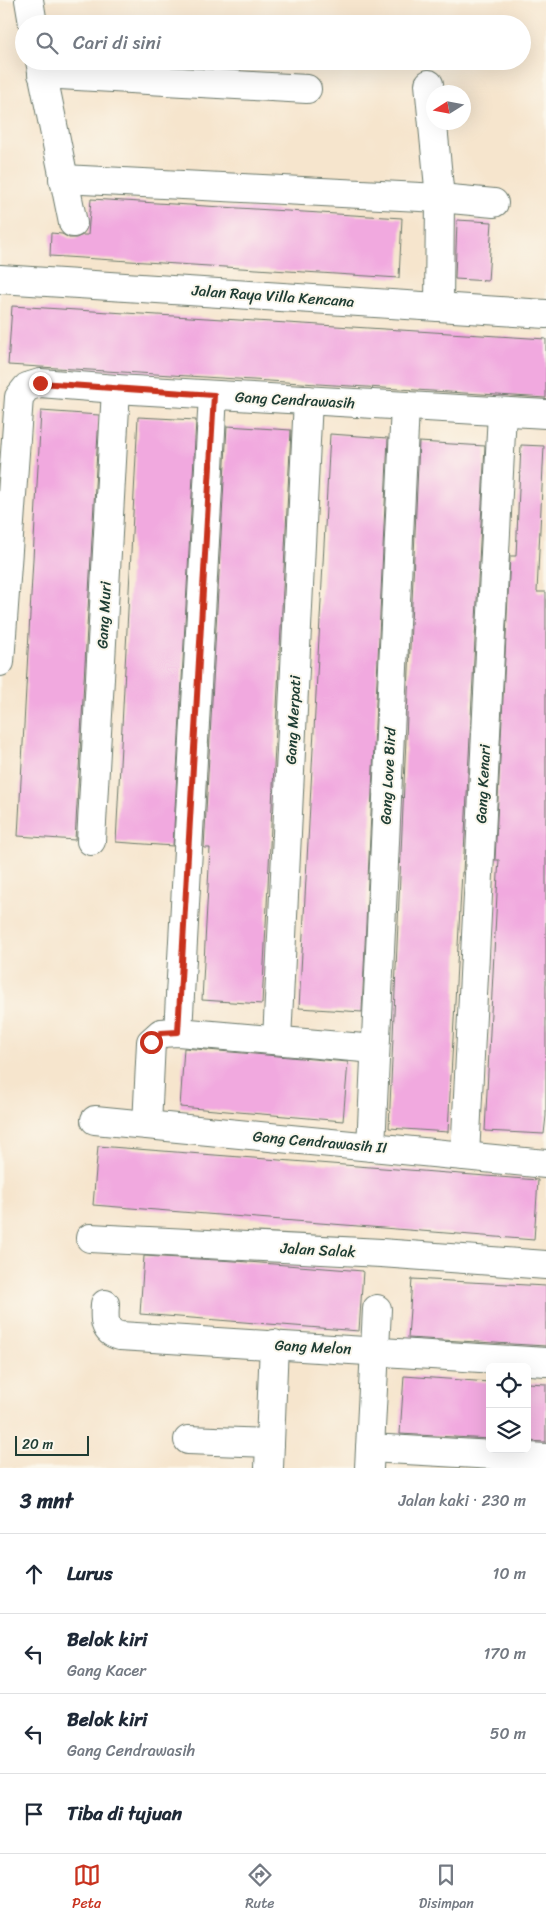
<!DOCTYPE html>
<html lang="id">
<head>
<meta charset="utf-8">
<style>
  body { margin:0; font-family:Sriracha,sans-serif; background:#f6f6f7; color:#1f2937 }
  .controls { position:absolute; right:15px; bottom:15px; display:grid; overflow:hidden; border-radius:8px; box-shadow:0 5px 20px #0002 }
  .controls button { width:45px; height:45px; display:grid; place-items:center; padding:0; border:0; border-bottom:1px solid #e0e1e3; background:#fff; color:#1f2937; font:25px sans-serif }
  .compass { position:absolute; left:426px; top:85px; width:45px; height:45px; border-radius:50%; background:#fff; box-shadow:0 5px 20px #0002; rotate:259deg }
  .scale { position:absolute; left:15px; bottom:12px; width:74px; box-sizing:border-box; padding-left:5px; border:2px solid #1f3d34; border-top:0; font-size:14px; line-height:18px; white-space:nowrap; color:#1f3d34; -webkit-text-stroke:4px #fbf7ec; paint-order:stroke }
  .stop { position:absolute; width:15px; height:15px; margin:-11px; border:4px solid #c8321e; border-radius:50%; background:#fff }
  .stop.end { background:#c8321e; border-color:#fff; box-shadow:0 1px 5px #0008 }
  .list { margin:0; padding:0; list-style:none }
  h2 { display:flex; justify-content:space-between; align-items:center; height:65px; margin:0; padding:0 20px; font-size:21px }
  h2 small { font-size:16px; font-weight:400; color:#747a83 }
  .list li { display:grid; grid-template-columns:32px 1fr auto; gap:15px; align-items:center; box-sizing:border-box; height:80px; padding:0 20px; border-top:1px solid #e0e1e3 }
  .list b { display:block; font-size:19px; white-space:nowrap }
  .list p { margin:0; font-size:16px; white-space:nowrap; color:#747a83 }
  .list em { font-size:16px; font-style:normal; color:#747a83 }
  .icon { flex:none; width:28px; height:28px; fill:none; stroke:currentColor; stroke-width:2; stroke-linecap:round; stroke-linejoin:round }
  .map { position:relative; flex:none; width:546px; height:1468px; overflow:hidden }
  .search { position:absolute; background:#fff; box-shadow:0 5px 20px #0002; left:15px; right:15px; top:15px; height:55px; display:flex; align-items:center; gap:12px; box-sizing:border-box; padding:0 18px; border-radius:28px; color:#747a83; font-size:19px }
  .sheet { height:385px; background:#fff }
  nav { display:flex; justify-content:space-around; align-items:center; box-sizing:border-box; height:70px; border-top:1px solid #e0e1e3; background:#fff; font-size:14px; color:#747a83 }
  nav a { display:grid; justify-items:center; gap:2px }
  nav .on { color:#c8321e }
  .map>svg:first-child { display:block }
  .building { fill:#f1a9df }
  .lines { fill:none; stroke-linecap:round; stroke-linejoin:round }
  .minor-casing { stroke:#6a786a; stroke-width:30 }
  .minor { stroke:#fff; stroke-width:28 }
  .route { stroke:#c8321e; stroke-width:6 }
  .labels { text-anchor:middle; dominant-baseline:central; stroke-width:4; stroke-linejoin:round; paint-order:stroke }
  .street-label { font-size:15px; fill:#1f3d34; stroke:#fbf7ec }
</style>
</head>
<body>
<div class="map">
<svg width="546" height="1468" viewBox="0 0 546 1468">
  <rect width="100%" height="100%" fill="#fbf7ec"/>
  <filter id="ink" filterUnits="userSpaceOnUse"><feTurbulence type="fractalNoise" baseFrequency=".02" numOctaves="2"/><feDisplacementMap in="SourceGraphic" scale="10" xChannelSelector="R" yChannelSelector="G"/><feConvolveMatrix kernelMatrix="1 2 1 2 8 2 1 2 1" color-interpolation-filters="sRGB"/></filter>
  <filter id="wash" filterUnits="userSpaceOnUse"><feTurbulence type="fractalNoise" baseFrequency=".0096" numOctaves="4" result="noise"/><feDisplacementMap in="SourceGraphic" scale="20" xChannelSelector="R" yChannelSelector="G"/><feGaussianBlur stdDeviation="1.12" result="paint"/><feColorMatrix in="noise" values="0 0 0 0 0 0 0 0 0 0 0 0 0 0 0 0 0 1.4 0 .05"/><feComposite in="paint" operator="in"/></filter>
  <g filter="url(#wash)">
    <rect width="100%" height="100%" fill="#f6e5cd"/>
    <g id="blocks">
      <!-- building -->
      <g class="building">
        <polygon points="91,199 402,218 399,278 50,256 51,233 62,234 69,238 76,238 83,235 88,235"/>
        <polygon points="457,220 492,222 488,281 455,279"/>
        <polygon points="12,306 546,339 546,398 8,365"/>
        <polygon points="41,411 99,415 75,840 18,836"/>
        <polygon points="138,417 196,420 173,846 116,842"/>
        <polygon points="227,426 291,430 262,1004 202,1000 210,848 204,848"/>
        <polygon points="330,434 388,438 362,1012 299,1008"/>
        <polygon points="419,442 485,446 463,872 462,872 448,1132 389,1128"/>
        <polygon points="521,445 544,446 537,592 546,592 546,1116 544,1134 485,1131 498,874 499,860 495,860 510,556 516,556"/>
        <polygon points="184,1048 348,1062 343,1121 180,1107"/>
        <polygon points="98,1146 538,1180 534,1240 93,1205"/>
        <polygon points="144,1256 235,1261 363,1271 359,1331 140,1314"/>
        <polygon points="412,1279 546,1286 546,1346 408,1338"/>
        <polygon points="404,1376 490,1382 490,1439 400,1434"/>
        <polygon points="527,1383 546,1384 546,1442 527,1441"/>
      </g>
    </g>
  </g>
  <g filter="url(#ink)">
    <use href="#blocks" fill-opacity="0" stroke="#6a786a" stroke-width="1"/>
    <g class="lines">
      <defs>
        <g id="minor">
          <polyline points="29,0 33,24"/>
          <polyline points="40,61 73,223"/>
          <polyline points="42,74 307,89"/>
          <polyline points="429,84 440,198 439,307"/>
          <polyline points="63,179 440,198 494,203"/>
          <polyline points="0,279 546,314"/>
          <polyline points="0,662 19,397 27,387 40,383 116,389 546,414"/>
          <polyline points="91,841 116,389"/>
          <polyline points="178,1032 213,395"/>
          <polyline points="277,1040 308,400"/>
          <polyline points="95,1120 546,1164"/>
          <polyline points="147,1125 151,1042 161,1033 178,1032 375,1049"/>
          <polyline points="371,1147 405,406"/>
          <polyline points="465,1156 502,412"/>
          <polyline points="90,1238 381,1253 546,1265"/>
          <path d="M105,1304c-1,15 -2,28 15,32l426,26"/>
          <polyline points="188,1440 270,1443"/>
          <polyline points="370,1448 546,1458"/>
          <polyline points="269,1468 274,1344"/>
          <polyline points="369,1468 377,1309"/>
        </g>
      </defs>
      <!-- minor casing -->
      <use href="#minor" class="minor-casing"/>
      <!-- minor -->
      <use href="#minor" class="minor"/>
    </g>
  </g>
  <g class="lines" filter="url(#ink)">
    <!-- route -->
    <polyline class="route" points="40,383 214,395 178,1032 161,1033 151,1042"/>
  </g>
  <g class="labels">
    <!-- street labels -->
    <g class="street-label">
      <text transform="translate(273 296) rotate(4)">Jalan Raya Villa Kencana</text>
      <text transform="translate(295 400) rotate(3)">Gang Cendrawasih</text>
      <text transform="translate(104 615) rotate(-87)">Gang Muri</text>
      <text transform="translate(293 720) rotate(-87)">Gang Merpati</text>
      <text transform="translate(388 776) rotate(-87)">Gang Love Bird</text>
      <text transform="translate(483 784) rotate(-87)">Gang Kenari</text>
      <text transform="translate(320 1142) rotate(5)">Gang Cendrawasih II</text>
      <text transform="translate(318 1250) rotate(3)">Jalan Salak</text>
      <text transform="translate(313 1347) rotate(3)">Gang Melon</text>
    </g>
  </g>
</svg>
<div class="controls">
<button><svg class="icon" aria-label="locate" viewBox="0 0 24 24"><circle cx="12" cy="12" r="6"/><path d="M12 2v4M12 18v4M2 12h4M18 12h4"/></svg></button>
<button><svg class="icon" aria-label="layers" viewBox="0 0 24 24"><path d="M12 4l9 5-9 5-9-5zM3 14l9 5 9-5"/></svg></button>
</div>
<svg class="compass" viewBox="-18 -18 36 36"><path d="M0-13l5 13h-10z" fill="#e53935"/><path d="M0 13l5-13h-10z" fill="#747a83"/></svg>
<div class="scale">20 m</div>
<div class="stop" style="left:151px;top:1042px"></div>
<div class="stop end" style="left:40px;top:383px"></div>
<div class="search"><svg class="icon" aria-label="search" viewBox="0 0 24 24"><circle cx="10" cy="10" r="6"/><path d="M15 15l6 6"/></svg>Cari di sini</div>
</div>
<section class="sheet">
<h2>3 mnt<small>Jalan kaki · 230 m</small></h2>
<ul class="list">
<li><svg class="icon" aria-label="ahead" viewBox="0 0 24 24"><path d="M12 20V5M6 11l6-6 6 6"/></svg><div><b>Lurus</b></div><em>10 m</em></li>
<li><svg class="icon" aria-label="left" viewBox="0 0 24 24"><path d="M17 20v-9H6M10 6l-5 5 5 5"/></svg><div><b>Belok kiri</b><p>Gang Kacer</p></div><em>170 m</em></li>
<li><svg class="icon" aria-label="left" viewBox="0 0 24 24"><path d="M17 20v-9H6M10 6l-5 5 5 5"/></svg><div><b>Belok kiri</b><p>Gang Cendrawasih</p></div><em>50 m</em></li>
<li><svg class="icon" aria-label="arrive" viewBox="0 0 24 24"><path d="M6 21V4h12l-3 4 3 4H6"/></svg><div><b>Tiba di tujuan</b></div></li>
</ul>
</section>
<nav>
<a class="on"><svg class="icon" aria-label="map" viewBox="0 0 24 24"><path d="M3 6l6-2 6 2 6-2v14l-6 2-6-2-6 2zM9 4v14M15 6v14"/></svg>Peta</a>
<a><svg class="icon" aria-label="directions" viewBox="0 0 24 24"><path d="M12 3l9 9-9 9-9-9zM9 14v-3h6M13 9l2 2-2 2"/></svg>Rute</a>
<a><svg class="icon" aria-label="saved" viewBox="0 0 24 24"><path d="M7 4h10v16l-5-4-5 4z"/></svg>Disimpan</a>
</nav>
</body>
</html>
